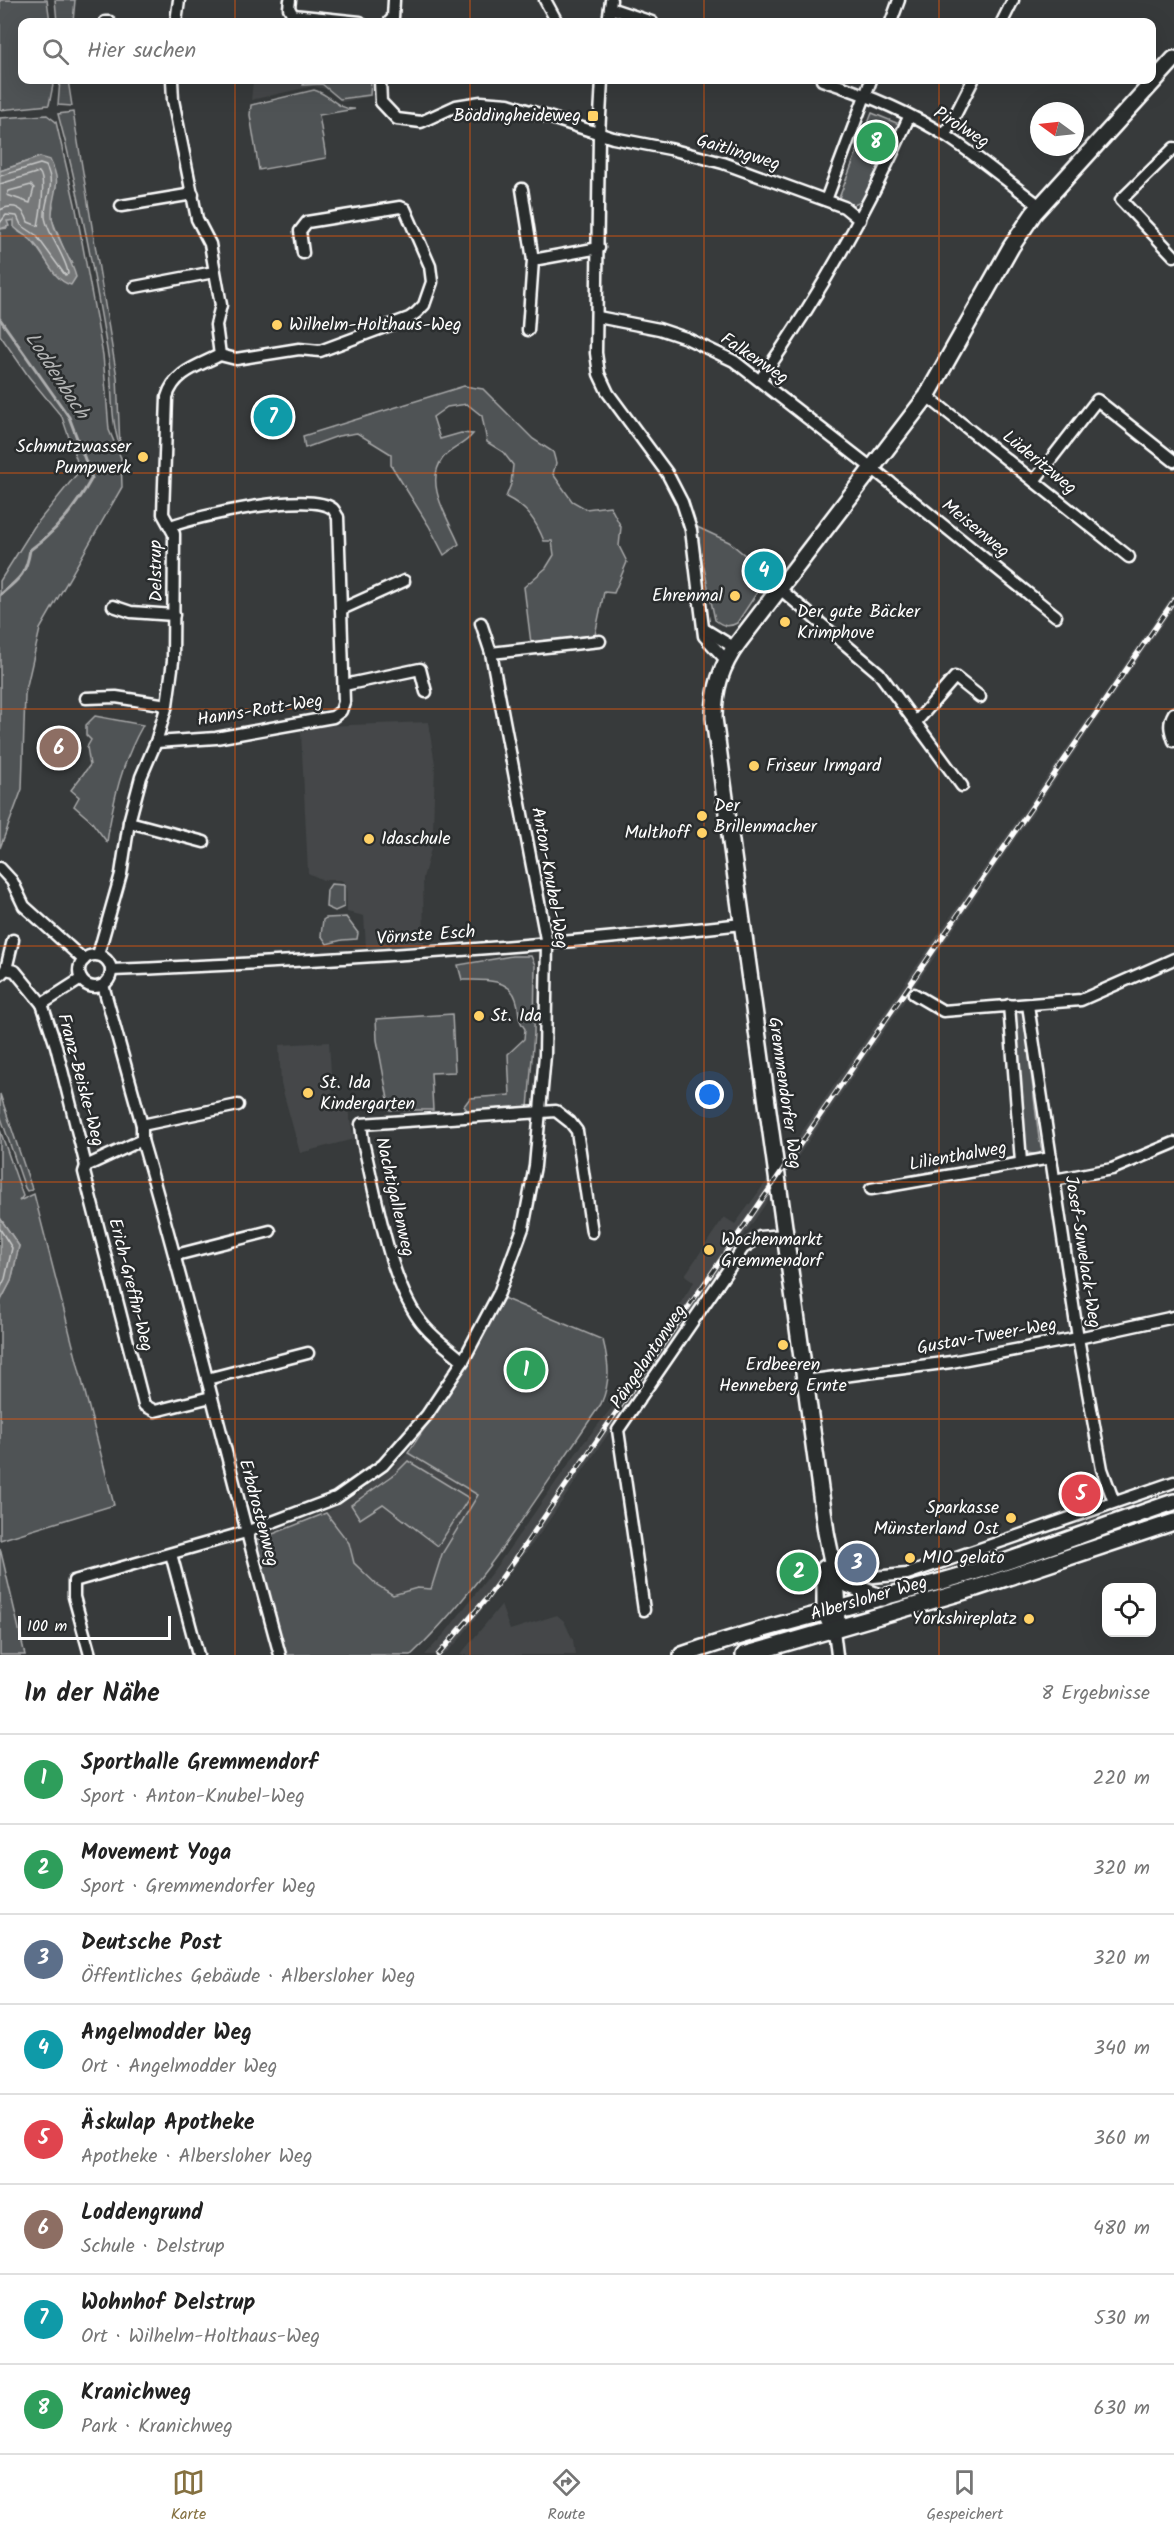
<!DOCTYPE html>
<html lang="de">
<head>
<meta charset="utf-8">
<style>
  body { margin:0; font-family:Kalam,sans-serif; background:#f2f2f2; color:#222 }
  .controls { position:absolute; right:18px; bottom:18px; display:grid; overflow:hidden; border-radius:12px; box-shadow:0 6px 24px #0002 }
  .controls button { width:54px; height:54px; display:grid; place-items:center; padding:0; border:0; border-bottom:2px solid #e0e0e0; background:#fff; color:#222; font:30px sans-serif }
  .compass { position:absolute; left:1030px; top:102px; width:54px; height:54px; border-radius:50%; background:#fff; box-shadow:0 6px 24px #0002; rotate:285deg }
  .scale { position:absolute; left:18px; bottom:15px; width:153px; box-sizing:border-box; padding-left:6px; border:3px solid #fff; border-top:0; font-size:16px; line-height:21px; white-space:nowrap; color:#fff; -webkit-text-stroke:4px #2a2d2e; paint-order:stroke }
  .you { position:absolute; left:710px; top:1095px; width:21px; height:21px; margin:-15px; border:4px solid #fff; border-radius:50%; background:#1a73e8; box-shadow:0 0 0 9px #1a73e833 }
  .badge { display:grid; place-items:center; width:39px; height:39px; border-radius:50%; background:#857141; color:#fff; font-size:20px; font-weight:700 }
  .pin { position:absolute; translate:-50% -50%; border:3px solid #fff; box-shadow:0 2px 6px #0006 }
  .list { margin:0; padding:0; list-style:none }
  h2 { display:flex; justify-content:space-between; align-items:center; height:78px; margin:0; padding:0 24px; font-size:26px }
  h2 small { font-size:20px; font-weight:400; color:#767676 }
  .list li { display:grid; grid-template-columns:39px 1fr auto; gap:18px; align-items:center; box-sizing:border-box; height:90px; padding:0 24px; border-top:2px solid #e0e0e0 }
  .list b { display:block; font-size:22px; white-space:nowrap }
  .list p { margin:0; font-size:20px; white-space:nowrap; color:#767676 }
  .list em { font-size:20px; font-style:normal; color:#767676 }
  .icon { flex:none; width:33px; height:33px; fill:none; stroke:currentColor; stroke-width:2; stroke-linecap:round; stroke-linejoin:round }
  .map { position:relative; flex:none; width:1174px; height:1655px; overflow:hidden }
  .search { position:absolute; background:#fff; box-shadow:0 6px 24px #0002; left:18px; right:18px; top:18px; height:66px; display:flex; align-items:center; gap:15px; box-sizing:border-box; padding:0 21px; border-radius:12px; color:#767676; font-size:22px }
  .sheet { height:798px; background:#fff }
  nav { display:flex; justify-content:space-around; align-items:center; box-sizing:border-box; height:84px; border-top:2px solid #e0e0e0; background:#fff; font-size:16px; color:#767676 }
  nav a { display:grid; justify-items:center; gap:3px }
  nav .on { color:#857141 }
  .map>svg:first-child { display:block }
  .built { fill:#444748 }
  .green { fill:#505354; stroke:#a8a9aa; stroke-width:1.5 }
  .water { fill:#767879; stroke:#adaeaf; stroke-width:1.5 }
  .lines { fill:none; stroke-linecap:round; stroke-linejoin:round }
  .shore { stroke:#c8c9c9; stroke-width:1.5 }
  .stream { stroke:#adaeaf; stroke-width:3 }
  .street-casing { stroke:#fff; stroke-width:15 }
  .secondary-casing { stroke:#fff; stroke-width:20 }
  .street { stroke:#2a2d2e; stroke-width:10 }
  .secondary { stroke:#2a2d2e; stroke-width:15 }
  .rail-casing { stroke:#fff; stroke-width:5 }
  .rail { stroke:#2a2d2e; stroke-width:3; stroke-dasharray:9; stroke-linecap:butt }
  .grid { fill:none; stroke:#e8590c; stroke-width:1.5; stroke-opacity:0.55 }
  .poi-dot { fill:#ffd166; stroke:#2a2d2e; stroke-width:2 }
  .labels { text-anchor:middle; dominant-baseline:central; stroke-width:5; stroke-linejoin:round; paint-order:stroke }
  .poi-label { font-size:18px; fill:#fff; stroke:#2a2d2e; text-anchor:start }
  .street-label { font-size:18px; fill:#fff; stroke:#2a2d2e }
  .water-label { font-size:20px; font-style:italic; fill:#b4b5b5; stroke:#2a2d2e }
</style>
</head>
<body>
<div class="map">
<svg width="1174" height="1655" viewBox="0 0 1174 1655">
  <rect width="100%" height="100%" fill="#373a3b"/>
  <filter id="ink" filterUnits="userSpaceOnUse"><feTurbulence type="fractalNoise" baseFrequency=".0167" numOctaves="2"/><feDisplacementMap in="SourceGraphic" scale="12" xChannelSelector="R" yChannelSelector="G"/><feConvolveMatrix kernelMatrix="1 2 1 2 8 2 1 2 1" color-interpolation-filters="sRGB"/></filter>
  <g filter="url(#ink)">
    <!-- built -->
    <g class="built">
      <polygon points="253,80 373,80 372,96 342,102 326,89 313,86 251,100"/>
      <polygon points="1174,593 1174,607 539,1535 458,1641 444,1655 425,1655 446,1632 499,1563 582,1445 617,1401 694,1282 685,1275 724,1217 735,1224 788,1152"/>
      <polygon points="428,722 435,764 433,829 431,849 423,878 424,945 366,948 364,916 347,912 346,884 341,880 323,880 308,873 301,732 324,726"/>
      <polygon points="329,1042 333,1102 348,1110 354,1139 300,1153 281,1084 279,1045"/>
      <polygon points="408,1453 478,1495 442,1554 431,1589 417,1588 393,1595 377,1585 354,1563 349,1543 326,1513 353,1497 390,1470"/>
      <polygon points="501,1605 510,1630 557,1615 564,1621 573,1640 575,1655 460,1655"/>
    </g>
    <!-- green -->
    <g class="green">
      <polygon points="0,0 47,0 50,22 22,22 22,80 54,80 49,105 0,110"/>
      <polygon points="55,0 75,0 73,22 57,22"/>
      <polygon points="60,80 68,80 72,106 58,105"/>
      <polygon points="304,80 371,80 370,95 340,99 322,84 303,85"/>
      <path d="M314,90c16,4 23,20 41,19l-36,6 7,43 -67,12 -9,-55 1,-10z"/>
      <path d="M73,112l44,265 3,70c-10,-28 -7,-57 -11,-86 -14,-83 -29,-166 -51,-247z"/>
      <path d="M872,113l27,11c-7,20 -24,77 -46,81l-14,-7z"/>
      <polygon points="47,115 56,122 75,204 103,355 109,430 121,458 122,487 40,629 25,694 22,789 0,848 0,581 34,527 80,470 62,417 29,377 0,335 0,229 7,228 7,221 14,220 19,232 31,239 54,272 73,263 67,257 51,217 53,206 40,157 0,171 0,118"/>
      <path d="M464,386l19,3 50,50 20,13 3,11 -3,11 19,27 14,8 24,-3 11,21 -2,19 8,16 -13,31 -10,-1 -9,43 -64,8 -7,-56 22,-19 8,-13 -2,-14h-8c-8,-20 -17,-34 -38,-44l5,-13 2,-19 -10,-13 -16,-10 -5,-26 -15,-12 -20,3 -14,10 7,22 21,-6 12,1c-9,11 -23,15 -30,24 -20,26 6,61 16,86l-15,11 -15,-29 -38,-61v-11l-34,-21 -19,3 -33,12 -2,-12z"/>
      <path d="M695,526l34,16 30,25 -3,6 10,6 -29,44c-9,5 -14,3 -22,-3z"/>
      <path d="M95,716l48,9c-21,37 -30,75 -36,117l-16,-21 -17,-15 5,-9 -8,-7 19,-25 -3,-18 4,-7 -5,-5v-10z"/>
      <polygon points="331,884 344,885 344,907 335,911 326,907 327,890"/>
      <polygon points="346,917 358,933 357,939 342,940 327,944 321,935 323,920 326,918"/>
      <path d="M512,956h19l4,9 -1,68 -6,75 -60,3 -4,-5 6,-8 40,-3 -2,-41 16,-15 1,-10c-10,-13 -4,-17 -9,-30 -7,-22 -36,-19 -54,-19l-4,-15z"/>
      <polygon points="1020,1010 1024,1014 1039,1138 1042,1150 1038,1155 1028,1153 1025,1145 1014,1015"/>
      <polygon points="452,1014 455,1072 431,1073 433,1110 390,1110 377,1040 376,1019"/>
      <polygon points="0,1094 31,1186 32,1190 27,1191 25,1188 0,1115"/>
      <polygon points="0,1130 23,1196 19,1201 34,1194 114,1505 0,1540 0,1302 11,1281 19,1246 0,1218"/>
      <path d="M503,1298l100,42c6,24 8,41 -2,64 -60,85 -114,179 -190,251h-125l-31,-114 71,-28 23,30 5,20 23,22 16,10 24,-7 14,1 11,-35 36,-59 -70,-42 59,-89z"/>
      <polygon points="408,1461 469,1498 438,1546 383,1504 360,1519 351,1505 395,1474"/>
      <polygon points="0,1548 25,1655 0,1655"/>
    </g>
    <!-- water -->
    <g class="water">
      <path d="M40,157l10,3c14,28 1,30 2,55 0,17 20,44 24,62l-5,8c-19,-5 -25,-30 -38,-43 -6,-6 -13,-9 -19,-15v-7l-7,1 2,5 -9,3v-58z"/>
      <polygon points="0,1218 19,1246 11,1281 0,1302"/>
    </g>
    <g class="lines">
      <!-- shore -->
      <g class="shore">
        <path d="M0,176l40,-12 6,2c11,22 -2,31 -1,51 2,17 23,43 23,57l-3,1 -29,-40 -15,-10 -4,-9 -11,-1 -6,8"/>
        <path d="M0,184l39,-12c8,8 1,43 -1,54l-10,-4c-4,-14 -14,-19 -28,-12"/>
        <polygon points="31,185 34,188 30,203 7,195 9,191"/>
        <polyline points="0,1229 12,1248 5,1279 0,1289"/>
      </g>
      <!-- stream -->
      <path class="stream" d="M0,319l69,98 23,61c-15,27 -36,54 -62,72 -4,25 -11,29 -30,45"/>
      <defs>
        <g id="street">
          <polyline points="290,0 289,8 293,15 360,22"/>
          <polyline points="545,0 557,22"/>
          <polyline points="610,8 652,22"/>
          <polyline points="105,22 110,22"/>
          <polyline points="176,22 179,0"/>
          <polyline points="389,22 393,18 394,0"/>
          <polyline points="608,22 611,0"/>
          <polyline points="891,22 899,0"/>
          <polyline points="1002,22 1013,0"/>
          <polyline points="380,80 381,102 397,119 421,122 456,106 481,102 508,104 613,138 670,149 723,163 844,207 860,220"/>
          <polyline points="602,80 599,134 596,353 599,374 608,393 667,473 682,502 691,530 704,636 726,660"/>
          <path d="M822,80c43,14 87,32 126,57 32,21 61,46 92,69"/>
          <polyline points="945,135 973,80"/>
          <polyline points="1174,148 1121,200 1174,256"/>
          <polyline points="522,189 533,260 528,330"/>
          <polyline points="826,200 871,80"/>
          <polyline points="121,206 193,194"/>
          <polyline points="533,260 599,248"/>
          <polyline points="135,287 214,272"/>
          <polyline points="598,317 659,329 686,338 734,361 882,476 1056,616"/>
          <polyline points="220,355 236,359 299,349 320,351 409,318 416,313 424,305 432,282 430,266 405,209 400,207 307,222 300,231 303,253"/>
          <path d="M760,380c60,-85 107,-168 149,-263"/>
          <polyline points="927,396 1129,557"/>
          <polyline points="1034,481 1097,400 1174,461"/>
          <polyline points="780,589 879,673 962,786"/>
          <polyline points="113,606 131,612 174,615"/>
          <polyline points="342,609 404,581"/>
          <polyline points="704,629 735,648"/>
          <polyline points="491,653 600,641"/>
          <polyline points="344,685 420,669 426,692"/>
          <polyline points="86,698 116,697 167,705"/>
          <path d="M1174,713c-6,10 -4,17 0,28"/>
          <polyline points="916,722 955,677 980,697"/>
          <path d="M156,742l60,-4 117,-21 8,-6 3,-9 -6,-185c-2,-2 -3,-6 -5,-8 -22,-19 -135,7 -162,17"/>
          <polyline points="129,822 204,842"/>
          <polyline points="0,868 12,881 24,906 84,960"/>
          <path d="M98,955l23,-81 8,-52 12,-45 15,-35 11,-37 6,-44 1,-127 -11,-20 4,-117c7,-25 31,-31 53,-42l-4,-30 5,-20 -11,-61 -13,-25 -24,-119 -1,-20"/>
          <circle cx="95" cy="971" r="16"/>
          <polyline points="6,969 13,940"/>
          <path d="M111,970c211,-9 422,-22 631,-46"/>
          <polyline points="0,975 6,969 15,971 42,1004"/>
          <polyline points="81,979 42,1004 56,1046 86,1166"/>
          <path d="M103,985l39,140v15c50,170 90,343 138,515"/>
          <polyline points="914,994 943,1011 1081,1000 1174,959"/>
          <polyline points="1009,1005 1021,1162"/>
          <polyline points="1028,1005 1078,1338 1102,1469 1114,1502"/>
          <polyline points="142,1125 238,1105"/>
          <polyline points="142,1140 86,1166 84,1172 144,1405 155,1411 211,1397"/>
          <polyline points="1054,1180 1112,1169 1174,1143"/>
          <polyline points="871,1189 1051,1158"/>
          <polyline points="176,1255 270,1231"/>
          <path d="M463,1361c-12,-11 -27,-21 -38,-34 -35,-38 -49,-133 -62,-185l-2,-18 195,-13 14,11 7,9 15,101"/>
          <polyline points="207,1379 308,1353"/>
          <polyline points="805,1381 951,1362 1078,1338 1174,1317"/>
          <polyline points="171,1554 198,1655"/>
          <polyline points="873,1577 907,1574 1174,1482"/>
          <polyline points="644,1610 618,1430 743,1248 760,1237 784,1235"/>
          <polyline points="834,1630 837,1655"/>
          <polyline points="90,1655 74,1597 74,1581 246,1532 336,1498 383,1465 427,1415 463,1361 499,1293 523,1228 535,1166 545,1055 547,944 491,653 481,623"/>
        </g>
        <g id="secondary">
          <polyline points="825,1568 825,1612 829,1621"/>
          <polyline points="834,1572 849,1585 883,1598"/>
          <path d="M834,1630c9,-32 -2,-66 -8,-98l-112,-814c0,-29 7,-52 24,-75l189,-247 84,-149 23,-34 140,-154"/>
          <path d="M682,1655c94,-33 190,-53 285,-81 70,-21 138,-49 207,-72"/>
          <polyline points="744,1655 976,1588 1174,1522"/>
        </g>
      </defs>
      <!-- street casing -->
      <use href="#street" class="street-casing"/>
      <!-- secondary casing -->
      <use href="#secondary" class="secondary-casing"/>
      <!-- street -->
      <use href="#street" class="street"/>
      <!-- secondary -->
      <use href="#secondary" class="secondary"/>
      <defs>
        <polyline id="rail" points="438,1655 487,1598 516,1558 1174,600"/>
      </defs>
      <!-- rail casing -->
      <use href="#rail" class="rail-casing"/>
      <!-- rail -->
      <use href="#rail" class="rail"/>
    </g>
  </g>
  <!-- grid -->
  <path class="grid" d="M235,0v22M470,0v22M704,0v22M939,0v22M235,80v1575M470,80v1575M704,80v1575M939,80v1575M0,236h1174M0,473h1174M0,709h1174M0,946h1174M0,1182h1174M0,1419h1174"/>
  <!-- markers -->
  <g class="poi-dot">
    <rect x="587" y="110" width="12" height="12" rx="3"/>
    <circle cx="277" cy="325" r="6"/>
    <circle cx="143" cy="457" r="6"/>
    <circle cx="735" cy="596" r="6"/>
    <circle cx="785" cy="622" r="6"/>
    <circle cx="754" cy="766" r="6"/>
    <circle cx="702" cy="816" r="6"/>
    <circle cx="702" cy="833" r="6"/>
    <circle cx="369" cy="839" r="6"/>
    <circle cx="479" cy="1016" r="6"/>
    <circle cx="308" cy="1093" r="6"/>
    <circle cx="709" cy="1250" r="6"/>
    <circle cx="783" cy="1345" r="6"/>
    <circle cx="1011" cy="1518" r="6"/>
    <circle cx="910" cy="1558" r="6"/>
    <circle cx="1029" cy="1619" r="6"/>
  </g>
  <g class="labels">
    <!-- poi labels -->
    <g class="poi-label">
      <text x="581" y="116" text-anchor="end">Böddingheideweg</text>
      <text x="289" y="325">Wilhelm-Holthaus-Weg</text>
      <text x="131" y="447" text-anchor="end">Schmutzwasser<tspan x="131" dy="21">Pumpwerk</tspan></text>
      <text x="723" y="596" text-anchor="end">Ehrenmal</text>
      <text x="797" y="612">Der gute Bäcker<tspan x="797" dy="21">Krimphove</tspan></text>
      <text x="766" y="766">Friseur Irmgard</text>
      <text x="714" y="806">Der<tspan x="714" dy="21">Brillenmacher</tspan></text>
      <text x="690" y="833" text-anchor="end">Multhoff</text>
      <text x="381" y="839">Idaschule</text>
      <text x="491" y="1016">St. Ida</text>
      <text x="320" y="1083">St. Ida<tspan x="320" dy="21">Kindergarten</tspan></text>
      <text x="721" y="1240">Wochenmarkt<tspan x="721" dy="21">Gremmendorf</tspan></text>
      <text x="783" y="1365" text-anchor="middle">Erdbeeren<tspan x="783" dy="21">Henneberg Ernte</tspan></text>
      <text x="999" y="1508" text-anchor="end">Sparkasse<tspan x="999" dy="21">Münsterland Ost</tspan></text>
      <text x="922" y="1558">MIO gelato</text>
      <text x="1017" y="1619" text-anchor="end">Yorkshireplatz</text>
    </g>
    <!-- street labels -->
    <g class="street-label">
      <text transform="translate(961 128) rotate(32)">Pirolweg</text>
      <text transform="translate(738 153) rotate(17)">Gaitlingweg</text>
      <text transform="translate(754 359) rotate(34)">Falkenweg</text>
      <text transform="translate(1039 463) rotate(39)">Lüderitzweg</text>
      <text transform="translate(975 529) rotate(39)">Meisenweg</text>
      <text transform="translate(157 571) rotate(-91)">Delstrup</text>
      <text transform="translate(260 711) rotate(-9)">Hanns-Rott-Weg</text>
      <text transform="translate(549 878) rotate(80)">Anton-Knubel-Weg</text>
      <text transform="translate(426 936) rotate(-4)">Vörnste Esch</text>
      <text transform="translate(80 1080) rotate(75)">Franz-Beiske-Weg</text>
      <text transform="translate(784 1093) rotate(82)">Gremmendorfer Weg</text>
      <text transform="translate(958 1157) rotate(-10)">Lilienthalweg</text>
      <text transform="translate(394 1197) rotate(77)">Nachtigallenweg</text>
      <text transform="translate(1082 1252) rotate(81)">Josef-Suwelack-Weg</text>
      <text transform="translate(130 1285) rotate(76)">Erich-Greffin-Weg</text>
      <text transform="translate(987 1337) rotate(-10)">Gustav-Tweer-Weg</text>
      <text transform="translate(649 1357) rotate(-56)">Pängelantonweg</text>
      <text transform="translate(258 1513) rotate(75)">Erbdrostenweg</text>
      <text transform="translate(869 1599) rotate(-16)">Albersloher Weg</text>
    </g>
    <!-- water labels -->
    <g class="water-label">
      <text transform="translate(56 376) rotate(57)">Loddenbach</text>
    </g>
  </g>
</svg>
<div class="controls">
<button><svg class="icon" aria-label="locate" viewBox="0 0 24 24"><circle cx="12" cy="12" r="6"/><path d="M12 2v4M12 18v4M2 12h4M18 12h4"/></svg></button>
</div>
<svg class="compass" viewBox="-18 -18 36 36"><path d="M0-13l5 13h-10z" fill="#e53935"/><path d="M0 13l5-13h-10z" fill="#767676"/></svg>
<div class="scale">100 m</div>
<div class="you"></div>
<div class="pin badge" style="left:526px;top:1370px;background:#2e9e5b">1</div>
<div class="pin badge" style="left:799px;top:1572px;background:#2e9e5b">2</div>
<div class="pin badge" style="left:857px;top:1563px;background:#5c6f8a">3</div>
<div class="pin badge" style="left:764px;top:571px;background:#0f9aa8">4</div>
<div class="pin badge" style="left:1081px;top:1494px;background:#e0444e">5</div>
<div class="pin badge" style="left:59px;top:748px;background:#8d6e63">6</div>
<div class="pin badge" style="left:273px;top:417px;background:#0f9aa8">7</div>
<div class="pin badge" style="left:876px;top:142px;background:#2e9e5b">8</div>
<div class="search"><svg class="icon" aria-label="search" viewBox="0 0 24 24"><circle cx="10" cy="10" r="6"/><path d="M15 15l6 6"/></svg>Hier suchen</div>
</div>
<section class="sheet">
<h2>In der Nähe<small>8 Ergebnisse</small></h2>
<ul class="list">
<li><span class="badge" style="background:#2e9e5b">1</span><div><b>Sporthalle Gremmendorf</b><p>Sport · Anton-Knubel-Weg</p></div><em>220 m</em></li>
<li><span class="badge" style="background:#2e9e5b">2</span><div><b>Movement Yoga</b><p>Sport · Gremmendorfer Weg</p></div><em>320 m</em></li>
<li><span class="badge" style="background:#5c6f8a">3</span><div><b>Deutsche Post</b><p>Öffentliches Gebäude · Albersloher Weg</p></div><em>320 m</em></li>
<li><span class="badge" style="background:#0f9aa8">4</span><div><b>Angelmodder Weg</b><p>Ort · Angelmodder Weg</p></div><em>340 m</em></li>
<li><span class="badge" style="background:#e0444e">5</span><div><b>Äskulap Apotheke</b><p>Apotheke · Albersloher Weg</p></div><em>360 m</em></li>
<li><span class="badge" style="background:#8d6e63">6</span><div><b>Loddengrund</b><p>Schule · Delstrup</p></div><em>480 m</em></li>
<li><span class="badge" style="background:#0f9aa8">7</span><div><b>Wohnhof Delstrup</b><p>Ort · Wilhelm-Holthaus-Weg</p></div><em>530 m</em></li>
<li><span class="badge" style="background:#2e9e5b">8</span><div><b>Kranichweg</b><p>Park · Kranichweg</p></div><em>630 m</em></li>
</ul>
</section>
<nav>
<a class="on"><svg class="icon" aria-label="map" viewBox="0 0 24 24"><path d="M3 6l6-2 6 2 6-2v14l-6 2-6-2-6 2zM9 4v14M15 6v14"/></svg>Karte</a>
<a><svg class="icon" aria-label="directions" viewBox="0 0 24 24"><path d="M12 3l9 9-9 9-9-9zM9 14v-3h6M13 9l2 2-2 2"/></svg>Route</a>
<a><svg class="icon" aria-label="saved" viewBox="0 0 24 24"><path d="M7 4h10v16l-5-4-5 4z"/></svg>Gespeichert</a>
</nav>
</body>
</html>
